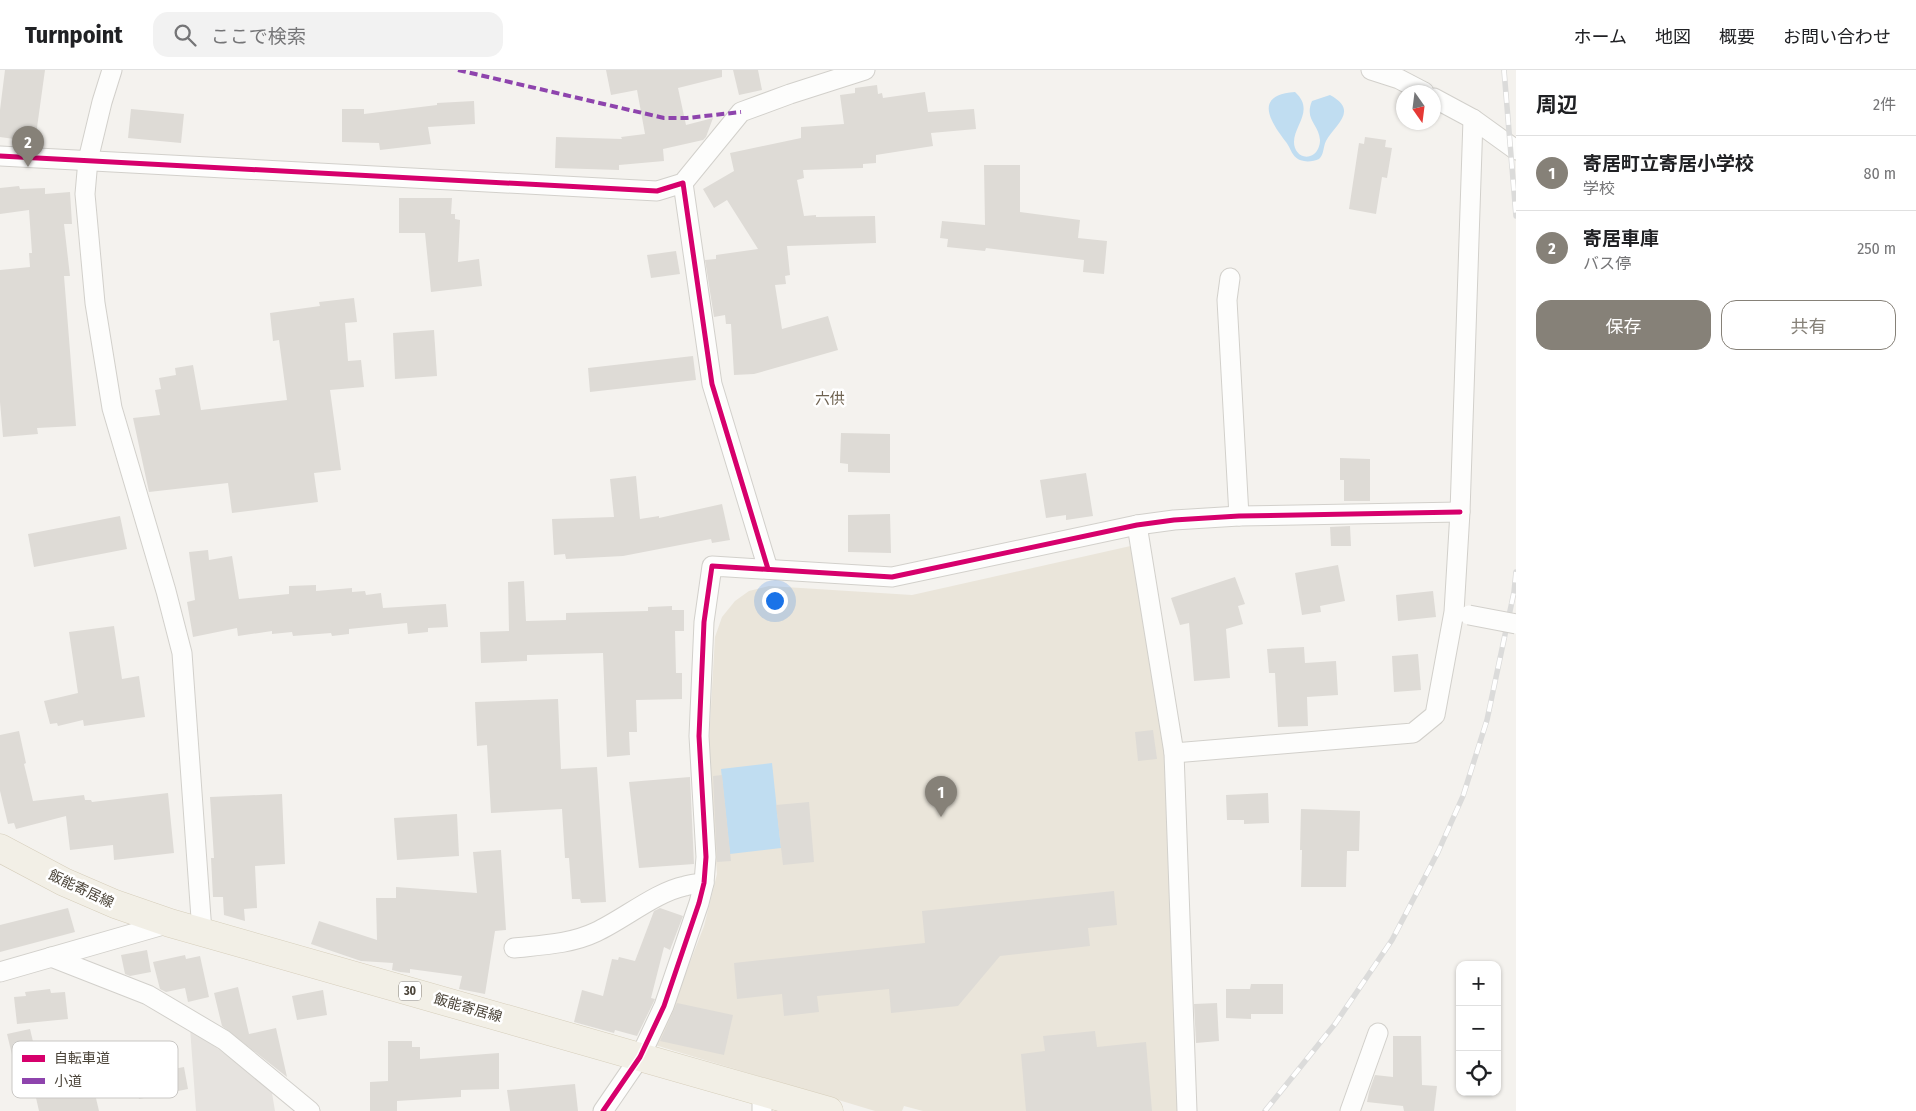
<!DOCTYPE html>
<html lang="ja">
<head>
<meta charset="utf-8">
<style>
  body { margin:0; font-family:"Fira Sans Condensed","Noto Sans JP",sans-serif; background:#f2f2f2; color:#202124 }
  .controls { position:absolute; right:15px; bottom:15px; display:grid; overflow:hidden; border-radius:10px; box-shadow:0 1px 4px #0004 }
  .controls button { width:45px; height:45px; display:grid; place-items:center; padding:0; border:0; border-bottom:1px solid #e0e0e0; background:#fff; color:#202124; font:25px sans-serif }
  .compass { position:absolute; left:1396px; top:15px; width:45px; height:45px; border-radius:50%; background:#fff; box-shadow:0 1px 4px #0004; rotate:166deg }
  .you { position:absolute; left:774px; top:530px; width:18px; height:18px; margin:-12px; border:4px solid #fff; border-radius:50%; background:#1a73e8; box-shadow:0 0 0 8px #1a73e833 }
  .badge { display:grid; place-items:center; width:32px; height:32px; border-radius:50%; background:#868178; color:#fff; font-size:16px; font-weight:700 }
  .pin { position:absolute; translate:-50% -41px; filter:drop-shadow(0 1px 2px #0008) }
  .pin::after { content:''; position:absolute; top:26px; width:18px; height:15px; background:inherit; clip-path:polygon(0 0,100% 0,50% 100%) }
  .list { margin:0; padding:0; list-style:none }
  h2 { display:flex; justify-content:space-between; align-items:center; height:65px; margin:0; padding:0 20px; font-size:21px }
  h2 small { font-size:16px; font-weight:400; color:#757577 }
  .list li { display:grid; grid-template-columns:32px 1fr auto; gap:15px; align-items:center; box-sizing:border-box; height:75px; padding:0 20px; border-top:1px solid #e0e0e0 }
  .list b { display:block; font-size:19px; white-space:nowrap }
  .list p { margin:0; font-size:16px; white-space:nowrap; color:#757577 }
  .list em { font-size:16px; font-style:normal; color:#757577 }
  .actions { display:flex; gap:10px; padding:15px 20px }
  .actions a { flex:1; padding:11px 0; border:1px solid #868178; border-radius:15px; text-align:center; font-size:18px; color:#868178 }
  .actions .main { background:#868178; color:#fff }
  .icon { flex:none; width:28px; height:28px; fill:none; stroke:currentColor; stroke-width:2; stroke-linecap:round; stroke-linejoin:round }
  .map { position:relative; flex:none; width:1516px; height:1041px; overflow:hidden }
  header { display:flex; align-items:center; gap:30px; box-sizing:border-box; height:70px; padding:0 25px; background:#fff; border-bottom:1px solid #e0e0e0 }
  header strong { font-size:24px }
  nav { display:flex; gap:28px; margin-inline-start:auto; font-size:18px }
  .search { width:350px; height:45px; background:#f2f2f2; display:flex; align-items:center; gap:12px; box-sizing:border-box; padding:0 18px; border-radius:15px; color:#757577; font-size:19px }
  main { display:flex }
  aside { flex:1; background:#fff }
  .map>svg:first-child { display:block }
  .education { fill:#eae5da }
  .parking { fill:#e6e3df }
  .water { fill:#c0ddf1 }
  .building { fill:#dedbd6 }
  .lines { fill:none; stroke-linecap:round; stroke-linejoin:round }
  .street-casing { stroke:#d2d0cb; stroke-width:21 }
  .primary-casing { stroke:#d6cebb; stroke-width:29 }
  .street { stroke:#fdfdfc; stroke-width:19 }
  .primary { stroke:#f2efe6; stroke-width:28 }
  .rail-casing { stroke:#dbdbda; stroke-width:5.5 }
  .rail { stroke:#fff; stroke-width:4; stroke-dasharray:11; stroke-linecap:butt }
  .street-bridge-casing { stroke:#d2d0cb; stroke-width:21; stroke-linecap:butt }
  .street-bridge { stroke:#fdfdfc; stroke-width:19 }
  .quiet { stroke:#8e44ad; stroke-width:4; stroke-dasharray:8 4; stroke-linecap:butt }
  .cycleway-casing { stroke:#fff; stroke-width:8 }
  .cycleway { stroke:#d6006c; stroke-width:5 }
  .labels { text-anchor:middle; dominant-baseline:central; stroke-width:5; stroke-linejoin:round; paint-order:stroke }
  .shield { fill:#fff; stroke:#817c74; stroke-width:1 }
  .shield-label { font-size:12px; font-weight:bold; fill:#4b4439 }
  .street-label { font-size:14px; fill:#4b4439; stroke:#fff }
  .neighbourhood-label { font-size:15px; fill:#6e6250; stroke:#fff }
  .key { fill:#fff; stroke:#c9c7c4; stroke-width:1 }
  .key-label { font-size:14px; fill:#4b4439 }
</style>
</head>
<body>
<header>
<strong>Turnpoint</strong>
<div class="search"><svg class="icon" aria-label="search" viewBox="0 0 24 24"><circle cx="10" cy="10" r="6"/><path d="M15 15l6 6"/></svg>ここで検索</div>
<nav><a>ホーム</a><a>地図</a><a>概要</a><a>お問い合わせ</a></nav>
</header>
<main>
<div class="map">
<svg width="1516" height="1041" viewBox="0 0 1516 1041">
  <rect width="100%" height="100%" fill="#f4f2ee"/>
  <!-- education -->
  <polygon class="education" points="1135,475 1167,685 1180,1041 923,1041 904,1036 902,1041 875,1041 655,975 672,939 704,856 717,804 708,689 715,567 722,547 735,531 749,521 769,516 912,525"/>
  <!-- parking -->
  <polygon class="parking" points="190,958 249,1002 272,1023 275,1041 196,1041"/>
  <!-- water -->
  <g class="water">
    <path d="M1295,22c20,18 -1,33 -1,50 0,11 10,19 20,12 4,-3 6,-9 6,-14 -1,-16 -16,-20 -8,-39l18,-6c30,16 4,30 -4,46 -3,6 -2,14 -7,18 -4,2 -11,3 -15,2 -12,-2 -12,-11 -18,-19 -17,-22 -32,-47 9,-50z"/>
    <polygon points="772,693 781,778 730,784 721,699"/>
  </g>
  <!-- building -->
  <g class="building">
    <polygon points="5,0 45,0 35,72 0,67 0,40"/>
    <polygon points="606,0 722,0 722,7 678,18 686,55 713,48 706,67 703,70 663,79 664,91 619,95 619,100 555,98 556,67 622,69 621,67 645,64 637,20 611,25"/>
    <polygon points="733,0 758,0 762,20 739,25"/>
    <polygon points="877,15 878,24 882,23 883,28 925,22 928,42 974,39 976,59 931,63 933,76 876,85 876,93 863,94 863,98 803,100 804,108 797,110 804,146 816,145 816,147 875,146 876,173 787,176 790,205 785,206 786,214 775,215 782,259 828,246 838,280 754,304 734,305 731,254 726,254 725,245 714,247 705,190 716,189 716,185 758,179 727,130 714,138 703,119 734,101 730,83 801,68 801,57 844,54 840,25 855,23 855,18"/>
    <polygon points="474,31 475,54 428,57 431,74 380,80 379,73 342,72 342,39 364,39 364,44 437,35 437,33"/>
    <polygon points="131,39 184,44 181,73 128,68"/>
    <polygon points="1365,67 1386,70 1385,77 1392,78 1387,108 1382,107 1376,144 1349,139 1359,73 1364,74"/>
    <polygon points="984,95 1020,95 1020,142 1080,150 1078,168 1107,171 1104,204 1083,202 1084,190 986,178 985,181 947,177 948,169 940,168 942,151 985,155"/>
    <polygon points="19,116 20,119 45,118 45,124 70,122 72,154 64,154 70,206 64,206 76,356 37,358 38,364 3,367 0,332 0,200 30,197 29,183 32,183 29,140 0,144 0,118"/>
    <polygon points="399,128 452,128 451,144 455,144 455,149 460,150 458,192 479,189 482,216 431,222 425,163 399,163"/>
    <polygon points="676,181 680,204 651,208 647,185"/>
    <polygon points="354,228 357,252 345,253 348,291 361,290 364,317 330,320 341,400 314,403 318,432 232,443 228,413 149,422 133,348 160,345 155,320 161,319 159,308 176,305 175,298 193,295 201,340 287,330 279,270 273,271 270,243 320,236 319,232"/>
    <polygon points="434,260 437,306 395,309 393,263"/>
    <polygon points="693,286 696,310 590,322 588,298"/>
    <polygon points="841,363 890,364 890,403 848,402 848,394 840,393"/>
    <polygon points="1340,388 1370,389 1370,431 1344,431 1344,410 1340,410"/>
    <polygon points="1086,403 1093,446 1066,450 1066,445 1046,448 1040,410"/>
    <polygon points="636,406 640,449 659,446 659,448 722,434 730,470 712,473 711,469 623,486 566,489 565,484 554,485 552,449 614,447 610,409"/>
    <polygon points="890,444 891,483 848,482 848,445"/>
    <polygon points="120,446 127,479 34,497 28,464"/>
    <polygon points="1350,456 1351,476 1331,476 1330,457"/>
    <polygon points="208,480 209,490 232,486 239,529 289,524 289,516 316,515 316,521 352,518 352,522 365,521 366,525 381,523 383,538 446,534 448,557 428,558 428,562 408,564 407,553 349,559 349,564 332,566 331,563 293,566 292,562 272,564 272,561 238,566 237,558 193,567 187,532 195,530 189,482"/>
    <polygon points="1338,495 1345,531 1320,536 1321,542 1302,545 1295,503"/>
    <polygon points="1235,507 1245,534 1238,536 1243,554 1226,559 1230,608 1194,611 1189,553 1180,555 1171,528"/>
    <polygon points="524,511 526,551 566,550 566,543 648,541 648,537 672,536 672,540 684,540 684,561 675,561 676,603 682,603 682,629 636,630 637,662 629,662 630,685 607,687 603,583 527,585 527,591 481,593 480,562 509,561 508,512"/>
    <polygon points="1433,521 1436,547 1398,551 1396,525"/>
    <polygon points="114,556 122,609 139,606 145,647 84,656 83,650 58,656 57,653 50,654 44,631 78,623 69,562"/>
    <polygon points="1304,577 1305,593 1336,591 1338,625 1307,627 1308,656 1278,657 1275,603 1269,603 1267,579"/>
    <polygon points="1418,584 1421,620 1394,622 1392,586"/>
    <polygon points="558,629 561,699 597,697 606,832 581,833 580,829 572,829 569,788 565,788 562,739 491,743 487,675 477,676 475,632"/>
    <polygon points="1153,660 1157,689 1138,691 1135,662"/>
    <polygon points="19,661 26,693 24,694 33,731 84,725 85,730 91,730 92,732 168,723 174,783 114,790 113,775 70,780 66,746 16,759 14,753 8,754 0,721 0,665"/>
    <polygon points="722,705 731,791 717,792 713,706"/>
    <polygon points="690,707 694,794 639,798 629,712"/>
    <polygon points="1268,723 1269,753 1244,754 1244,750 1227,750 1226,725"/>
    <polygon points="282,724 285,794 255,796 257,838 244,839 245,851 224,845 223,827 213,827 211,788 214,788 210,727"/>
    <polygon points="809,732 814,792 783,795 776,735"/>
    <polygon points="1301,739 1360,741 1359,781 1347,781 1346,817 1301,817 1302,780 1300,780"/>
    <polygon points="457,744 459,786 397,790 394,748"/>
    <polygon points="501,780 506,860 495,861 485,924 459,919 462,906 410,899 410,903 400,902 392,900 393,893 361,891 311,874 319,851 377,870 376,828 396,828 396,817 477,823 473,782"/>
    <polygon points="1114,821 1117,855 1088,858 1090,876 1000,886 958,936 891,943 889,919 817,926 819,942 784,946 782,924 737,929 734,893 925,873 922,841"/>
    <polygon points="68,838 75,862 0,882 0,855"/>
    <polygon points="660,838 683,846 670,880 664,877 651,928 655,929 637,966 615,960 614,963 574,952 582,920 603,926 612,889 618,890 619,887 635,891 654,841"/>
    <polygon points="147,880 151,902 130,906 125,904 121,885"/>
    <polygon points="185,885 186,889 200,886 209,927 188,932 185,918 166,922 160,919 153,892"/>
    <polygon points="1251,914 1283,914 1283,944 1251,944 1251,949 1226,948 1226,919 1250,919"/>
    <polygon points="238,917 249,964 276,958 287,1007 222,956 214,923"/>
    <polygon points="50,919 51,923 65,922 68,949 17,954 14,927 26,926 25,922"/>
    <polygon points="323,920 327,945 297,950 292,926"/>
    <polygon points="677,933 733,945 724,985 660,971"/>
    <polygon points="1217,933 1219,971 1196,973 1194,934"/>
    <polygon points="30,959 36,984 13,989 7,964"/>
    <polygon points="1095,961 1097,977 1146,972 1152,1041 1026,1041 1021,984 1045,981 1043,966"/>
    <polygon points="1393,966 1421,966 1422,1015 1437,1016 1434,1041 1404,1041 1403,1036 1367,1032 1369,1022 1375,1005 1393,1007"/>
    <polygon points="388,971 412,971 412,977 420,977 420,989 499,983 499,1019 461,1020 461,1027 397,1031 397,1041 370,1041 370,1012 388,1011"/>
    <polygon points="173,996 173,999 184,997 188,1019 139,1029 135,1003"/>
    <polygon points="91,1007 99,1041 39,1041 34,1019"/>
    <polygon points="575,1014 578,1041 510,1041 507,1020"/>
  </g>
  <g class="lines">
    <defs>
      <g id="street">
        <polyline points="112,0 102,32 88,90 85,124 95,233 112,338 166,521 182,583 202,862"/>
        <polyline points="1371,0 1399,9 1424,22"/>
        <polyline points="1434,28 1473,49 1516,80"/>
        <polyline points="0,86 657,121 683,113 741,42 790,24 865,0"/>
        <polyline points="683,113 712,314 768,499"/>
        <polyline points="1230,208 1227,230 1239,446"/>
        <polyline points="1137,455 1174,683 1187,1041"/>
        <polyline points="1174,683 1413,663 1435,645 1454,542 1460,442 1473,49"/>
        <path d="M514,878c28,-3 57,-4 82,-16 28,-13 60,-40 89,-46 6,-2 12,-2 19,-3"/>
        <polyline points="51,887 148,925 224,970 310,1041"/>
        <polyline points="0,902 170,853"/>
        <polyline points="603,1041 640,987 664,936 699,833 704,813 706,787 699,666 704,552 712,496 892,507 1137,455 1174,450 1239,446 1460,442"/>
        <polyline points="762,1041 762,1021"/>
        <polyline points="1350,1041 1378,963"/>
      </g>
      <polyline id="primary" points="0,778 64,812 115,834 170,853 829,1041"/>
    </defs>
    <!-- street casing -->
    <use href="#street" class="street-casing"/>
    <!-- primary casing -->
    <use href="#primary" class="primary-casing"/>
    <!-- street -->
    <use href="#street" class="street"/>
    <!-- primary -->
    <use href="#primary" class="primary"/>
    <defs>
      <g id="rail">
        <polyline points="1504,0 1516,146"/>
        <polyline points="1265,1041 1335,954 1392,870 1438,782 1463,726 1487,650 1514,522 1516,502"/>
      </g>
    </defs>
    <!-- rail casing -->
    <use href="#rail" class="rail-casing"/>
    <!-- rail -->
    <use href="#rail" class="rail"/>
    <defs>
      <polyline id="street-bridge" points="1469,545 1516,554"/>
    </defs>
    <!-- street-bridge casing -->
    <use href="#street-bridge" class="street-bridge-casing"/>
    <!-- street-bridge -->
    <use href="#street-bridge" class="street-bridge"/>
    <!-- quiet -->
    <polyline class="quiet" points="458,0 664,48 687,48 741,42"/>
    <defs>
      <g id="cycleway">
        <polyline points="0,86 657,121 683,113 712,314 768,499"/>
        <polyline points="603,1041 640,987 664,936 699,833 704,813 706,787 699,666 704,552 712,496 892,507 1137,455 1174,450 1239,446 1460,442"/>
      </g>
    </defs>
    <!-- cycleway casing -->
    <use href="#cycleway" class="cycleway-casing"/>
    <!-- cycleway -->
    <use href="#cycleway" class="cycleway"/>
  </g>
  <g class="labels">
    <!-- shield labels -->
    <rect class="shield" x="399" y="911.5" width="22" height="19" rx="4"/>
    <g class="shield-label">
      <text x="410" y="921">30</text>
    </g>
    <!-- street labels -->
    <g class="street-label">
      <text transform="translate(81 819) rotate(25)">飯能寄居線</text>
      <text transform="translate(468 938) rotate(16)">飯能寄居線</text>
    </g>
    <!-- neighbourhood labels -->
    <g class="neighbourhood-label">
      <text x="830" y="329">六供</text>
    </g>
  </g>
  <!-- legend -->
  <rect x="12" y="971" width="166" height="57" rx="8" class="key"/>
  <rect x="22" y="985" width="23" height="7" fill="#d6006c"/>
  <rect x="22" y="1008" width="23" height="6" fill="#8e44ad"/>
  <g class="key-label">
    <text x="54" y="993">自転車道</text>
    <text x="54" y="1016">小道</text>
  </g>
</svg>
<div class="controls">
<button>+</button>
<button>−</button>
<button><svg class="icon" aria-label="locate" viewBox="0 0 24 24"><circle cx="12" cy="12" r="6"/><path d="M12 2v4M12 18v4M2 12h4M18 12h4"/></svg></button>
</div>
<svg class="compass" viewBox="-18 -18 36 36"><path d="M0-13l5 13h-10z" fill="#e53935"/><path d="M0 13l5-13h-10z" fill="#757577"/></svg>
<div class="you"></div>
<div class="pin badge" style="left:941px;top:747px">1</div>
<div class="pin badge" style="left:28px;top:97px">2</div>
</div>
<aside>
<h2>周辺<small>2件</small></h2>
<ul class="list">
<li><span class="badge">1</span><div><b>寄居町立寄居小学校</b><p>学校</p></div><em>80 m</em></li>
<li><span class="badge">2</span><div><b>寄居車庫</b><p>バス停</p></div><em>250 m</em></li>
</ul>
<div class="actions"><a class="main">保存</a><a>共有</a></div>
</aside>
</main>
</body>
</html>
